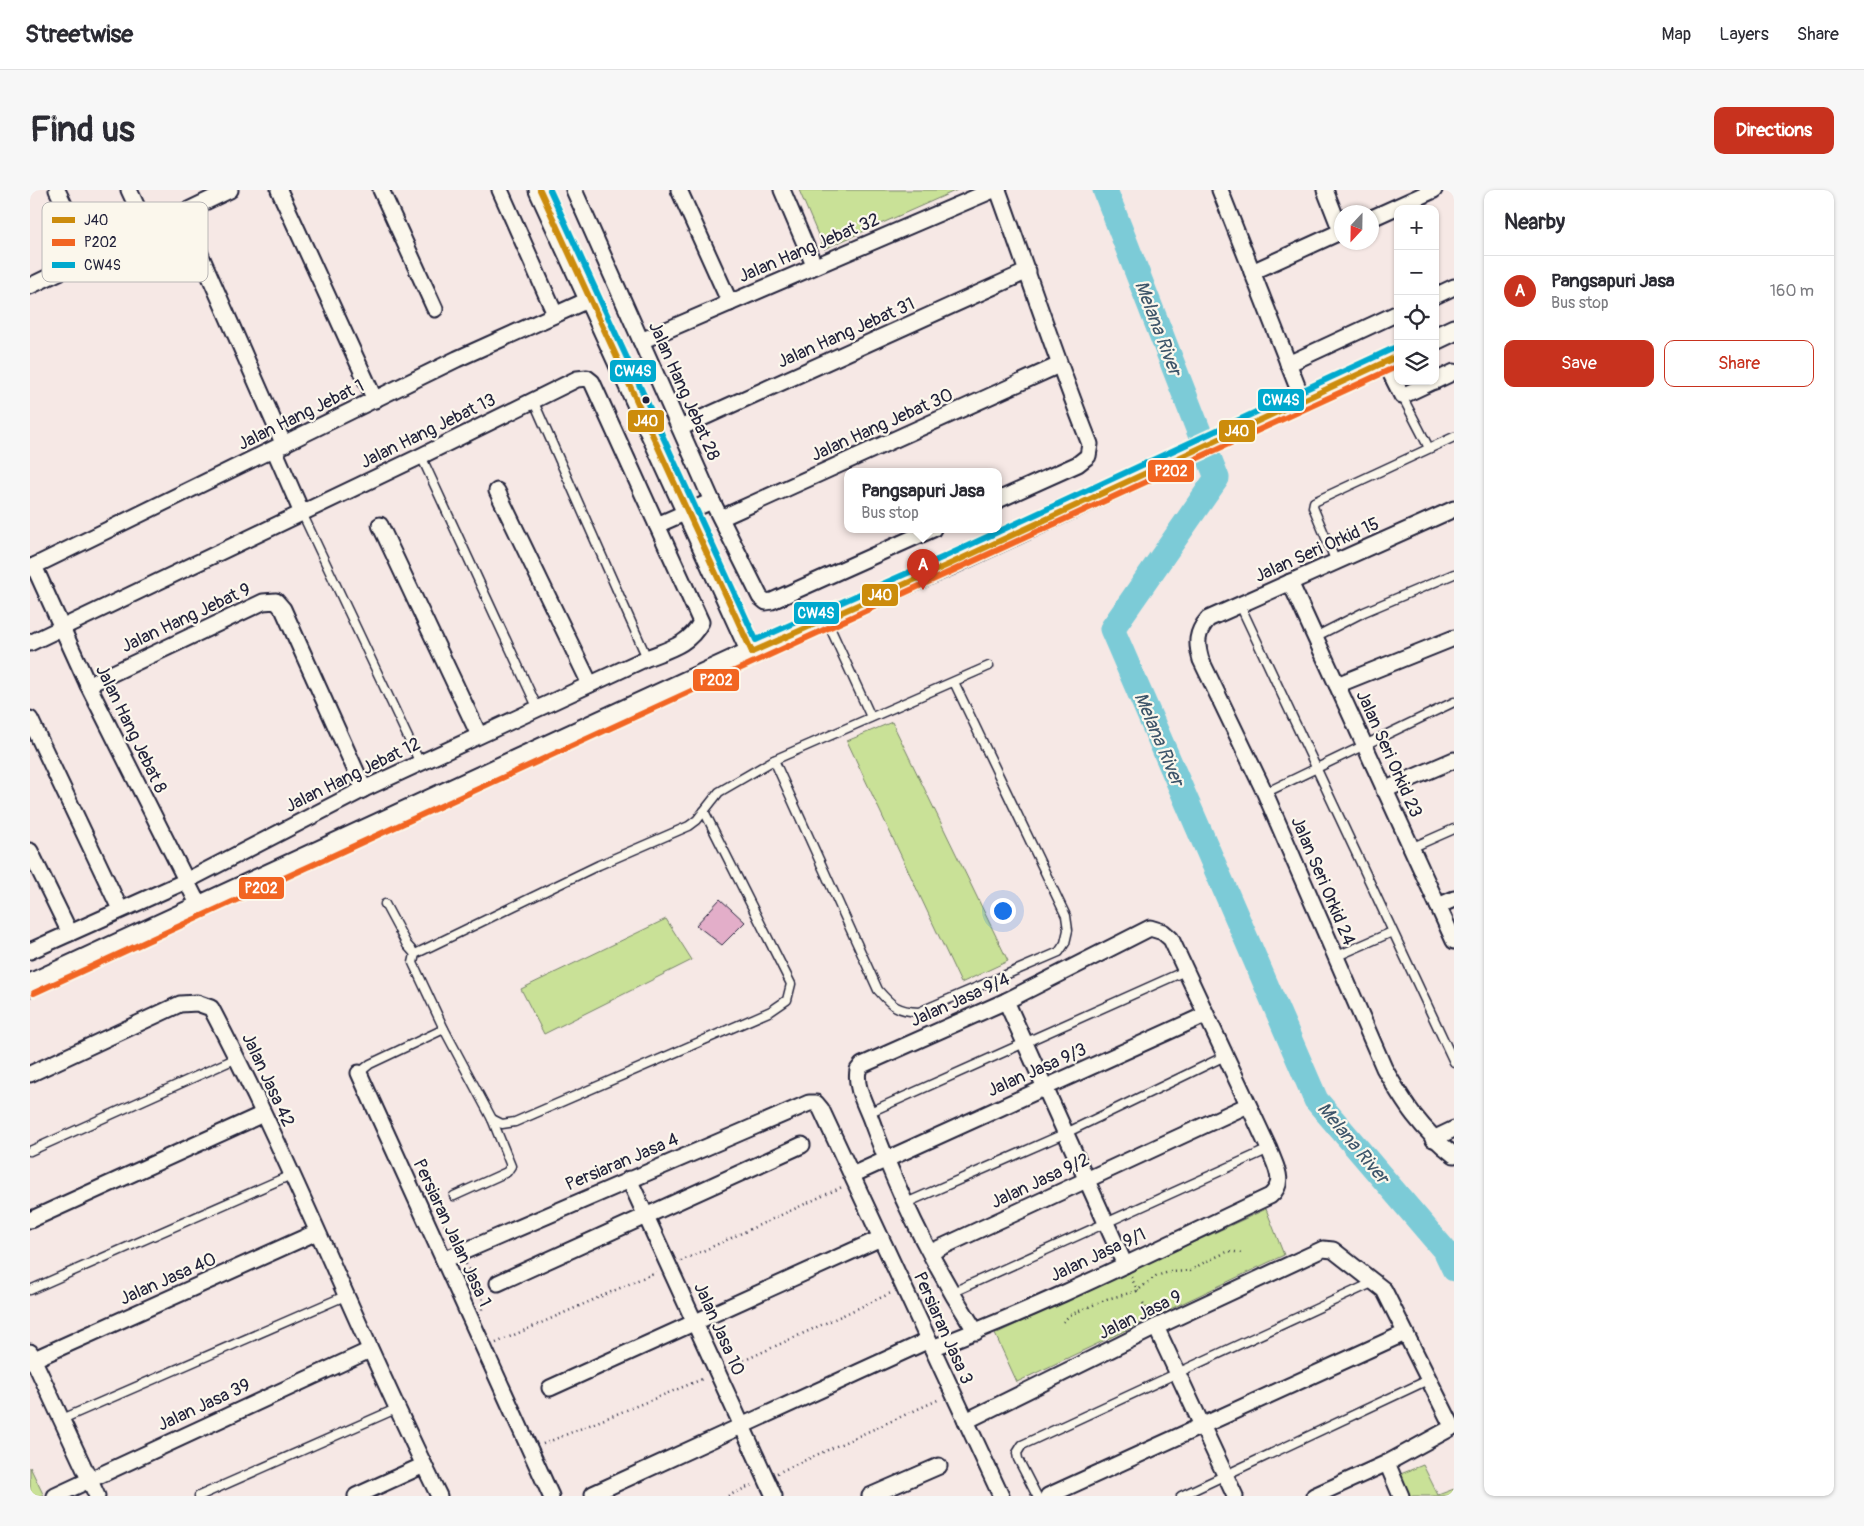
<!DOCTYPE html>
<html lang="en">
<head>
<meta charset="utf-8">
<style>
  body { margin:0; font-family:Pangolin,sans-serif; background:#f7f7f7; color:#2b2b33 }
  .controls { position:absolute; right:15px; top:15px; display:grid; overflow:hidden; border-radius:10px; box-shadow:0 1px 4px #0004 }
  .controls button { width:45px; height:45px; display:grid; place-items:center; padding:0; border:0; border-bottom:1px solid #e1e1e2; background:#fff; color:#2b2b33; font:25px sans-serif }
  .compass { position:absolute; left:1304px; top:15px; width:45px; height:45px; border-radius:50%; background:#fff; box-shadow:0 1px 4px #0004; rotate:202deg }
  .you { position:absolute; left:972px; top:720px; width:18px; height:18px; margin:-12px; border:4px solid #fff; border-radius:50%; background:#1a73e8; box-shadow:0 0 0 8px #1a73e833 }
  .badge { display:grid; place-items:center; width:32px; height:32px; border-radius:50%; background:#c8321e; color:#fff; font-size:16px; font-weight:700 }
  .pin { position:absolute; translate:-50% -41px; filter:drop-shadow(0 1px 2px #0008) }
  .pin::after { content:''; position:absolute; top:26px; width:18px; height:15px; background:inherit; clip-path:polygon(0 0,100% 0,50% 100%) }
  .popup { position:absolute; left:814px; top:278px; width:158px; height:65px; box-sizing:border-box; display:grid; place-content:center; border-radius:10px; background:#fff; filter:drop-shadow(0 1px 4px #0005); font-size:16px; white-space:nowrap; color:#7c7c81 }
  .popup b { font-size:19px; color:#2b2b33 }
  .popup::after { content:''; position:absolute; left:50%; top:100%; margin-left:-10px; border:10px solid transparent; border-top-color:#fff }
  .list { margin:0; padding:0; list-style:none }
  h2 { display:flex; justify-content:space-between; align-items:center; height:65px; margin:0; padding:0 20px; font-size:21px }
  h2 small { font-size:16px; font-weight:400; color:#7c7c81 }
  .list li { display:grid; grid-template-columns:32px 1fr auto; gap:15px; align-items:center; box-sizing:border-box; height:70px; padding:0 20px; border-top:1px solid #e1e1e2 }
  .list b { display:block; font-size:19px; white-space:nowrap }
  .list p { margin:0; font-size:16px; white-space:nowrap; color:#7c7c81 }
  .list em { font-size:16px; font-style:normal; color:#7c7c81 }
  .actions { display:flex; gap:10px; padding:15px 20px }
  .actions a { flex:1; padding:11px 0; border:1px solid #c8321e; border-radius:10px; text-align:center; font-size:18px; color:#c8321e }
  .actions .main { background:#c8321e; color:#fff }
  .icon { flex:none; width:28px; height:28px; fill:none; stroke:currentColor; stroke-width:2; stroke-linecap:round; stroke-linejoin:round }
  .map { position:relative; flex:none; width:1424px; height:1306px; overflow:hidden; border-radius:10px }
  header { display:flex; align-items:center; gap:30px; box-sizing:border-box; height:70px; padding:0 25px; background:#fff; border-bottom:1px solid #e1e1e2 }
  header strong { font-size:24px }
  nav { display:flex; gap:28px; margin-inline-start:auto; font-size:18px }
  .intro { display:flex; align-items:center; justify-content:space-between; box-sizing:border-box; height:120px; padding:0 30px }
  h1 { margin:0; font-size:35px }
  .button { padding:12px 22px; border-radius:10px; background:#c8321e; color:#fff; font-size:18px; font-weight:700 }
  main { display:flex; gap:30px; padding:0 30px }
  aside { flex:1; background:#fff; border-radius:10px; box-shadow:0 1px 4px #0004 }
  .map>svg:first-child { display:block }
  .green { fill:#c9e197; stroke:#768269 }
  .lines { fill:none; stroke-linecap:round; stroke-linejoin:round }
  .river { stroke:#7bcbd7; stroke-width:25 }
  .building { fill:#e3aec9; stroke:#22223b }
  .lane-casing { stroke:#22223b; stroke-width:11 }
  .street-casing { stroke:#22223b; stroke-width:19 }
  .secondary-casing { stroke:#22223b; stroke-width:25 }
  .path { stroke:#22223b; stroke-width:2.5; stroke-dasharray:1 4; stroke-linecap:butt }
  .lane { stroke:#fbf7ec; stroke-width:8 }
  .street { stroke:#fbf7ec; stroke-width:15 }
  .secondary { stroke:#fbf7ec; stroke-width:21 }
  .bus-1-casing { stroke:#fbf7ec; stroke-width:10 }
  .bus-2-casing { stroke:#fbf7ec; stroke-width:10 }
  .bus-3-casing { stroke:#fbf7ec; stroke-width:10 }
  .bus-1 { stroke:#cc8c0c; stroke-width:6 }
  .bus-2 { stroke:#f26522; stroke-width:6 }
  .bus-3 { stroke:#00a9ce; stroke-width:6 }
  .bus-dot { fill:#22223b; stroke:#fbf7ec; stroke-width:2 }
  .labels { text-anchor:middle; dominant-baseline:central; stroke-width:4.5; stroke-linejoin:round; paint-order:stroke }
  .street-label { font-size:18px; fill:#22223b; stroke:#fbf7ec }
  .water-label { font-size:19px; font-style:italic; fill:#3d556a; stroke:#fbf7ec }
  .key { fill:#fbf7ec; stroke:#bab7b7; stroke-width:1 }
  .key-label { font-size:14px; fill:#22223b }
  .line-badge { stroke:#fbf7ec; stroke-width:2 }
  .badge-label { font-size:14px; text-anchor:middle; font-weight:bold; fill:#fff }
</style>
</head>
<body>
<header>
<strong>Streetwise</strong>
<nav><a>Map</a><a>Layers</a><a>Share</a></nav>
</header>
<div class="intro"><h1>Find us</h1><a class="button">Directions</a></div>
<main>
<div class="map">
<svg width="1424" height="1306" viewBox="0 0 1424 1306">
  <rect width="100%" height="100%" fill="#f6e8e5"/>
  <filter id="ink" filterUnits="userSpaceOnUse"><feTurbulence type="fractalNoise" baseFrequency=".02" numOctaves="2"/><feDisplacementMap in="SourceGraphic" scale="10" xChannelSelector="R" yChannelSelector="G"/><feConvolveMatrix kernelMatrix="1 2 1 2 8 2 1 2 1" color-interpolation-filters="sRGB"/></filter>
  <g filter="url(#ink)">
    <!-- green -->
    <g class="green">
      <polygon points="769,0 927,0 794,59"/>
      <polygon points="862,532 978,771 931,793 817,551"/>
      <polygon points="636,729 662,770 514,844 491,799"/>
      <polygon points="1236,1019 1254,1065 987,1192 965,1144"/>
      <polygon points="1393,1275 1408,1305 1424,1299 1424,1306 1378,1306 1368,1285"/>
      <polygon points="0,1277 14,1306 0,1306"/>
    </g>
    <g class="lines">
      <!-- river -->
      <polyline class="river" points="1075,0 1187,288 1082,439 1286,910 1416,1062 1424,1079"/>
    </g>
    <!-- building -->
    <polygon class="building" points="690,709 715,732 692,755 666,735"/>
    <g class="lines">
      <defs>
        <g id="lane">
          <polyline points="1372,206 1399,258"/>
          <polyline points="503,210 617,468"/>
          <polyline points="391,266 508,519"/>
          <polyline points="272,323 390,573"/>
          <polyline points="1306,372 1283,317 1284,312 1424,247"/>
          <polyline points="1210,415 1424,872"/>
          <polyline points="797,431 841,527"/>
          <polyline points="1285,447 1334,422 1424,384"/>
          <path d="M744,570l104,230c14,16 19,21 41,22l140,-60 6,-9 3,-13 -2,-14 -112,-234"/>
          <polyline points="1235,603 1424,512"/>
          <polyline points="1381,658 1424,639"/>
          <polyline points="355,714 377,755 385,764"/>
          <polyline points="1305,767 1362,742"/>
          <polyline points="329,883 340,874 414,839"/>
          <polyline points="838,923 1155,781"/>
          <polyline points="462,929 472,934 485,932 741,821 757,810 761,794 674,621"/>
          <polyline points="0,961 207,868"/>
          <polyline points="424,1006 477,982 481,976 462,929 414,839 383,773 385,764 569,675 659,636 667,630 689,602 744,570 959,476"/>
          <polyline points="876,1013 1036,943 1195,866"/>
          <polyline points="0,1100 261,985"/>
          <polyline points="921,1103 1239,959"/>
          <polyline points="30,1230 315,1106"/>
          <polyline points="169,1306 368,1218"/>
          <polyline points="1007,1306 988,1269 987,1263 992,1255 1344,1092"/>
          <polyline points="1151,1306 1398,1190"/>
        </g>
        <g id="street">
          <polyline points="27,0 50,48"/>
          <polyline points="99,0 106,15"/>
          <polyline points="249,0 345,210"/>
          <polyline points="351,0 405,119"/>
          <polyline points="470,0 525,124"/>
          <polyline points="544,0 682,311 730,407 736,412 742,411 903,339"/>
          <polyline points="649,0 700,113"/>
          <polyline points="752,0 784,75"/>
          <path d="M968,0c31,85 58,170 92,254l-2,12 -10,8 -80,36"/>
          <polyline points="1190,0 1273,211"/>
          <polyline points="1295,0 1311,41"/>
          <polyline points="152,23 254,255"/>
          <polyline points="1342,28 1404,0"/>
          <polyline points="1222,82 1312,41"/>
          <polyline points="0,96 200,0"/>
          <polyline points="1405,106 1424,97"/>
          <polyline points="611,151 963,0"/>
          <polyline points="1355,172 1372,206 1404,191"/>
          <polyline points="1258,174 1368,123"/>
          <polyline points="1405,191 1424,182"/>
          <polyline points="650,238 998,81"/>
          <polyline points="244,259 272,323"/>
          <polyline points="467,301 560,494"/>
          <path d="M1424,319l-246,110c-12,14 -12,24 -7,41l64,133 119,275c20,35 37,62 70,87"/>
          <polyline points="691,328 1029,175"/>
          <polyline points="350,335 449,545"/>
          <polyline points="627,335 682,311"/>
          <polyline points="4,376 58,495 169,716"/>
          <polyline points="0,378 427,169 560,109"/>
          <polyline points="1260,392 1424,751"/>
          <path d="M0,453l391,-187 156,-77 10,-1 5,4 109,240c-12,23 -32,27 -54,36l-283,131 -178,92 -156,70"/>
          <polyline points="58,495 233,412 246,411 253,419 334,599"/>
          <polyline points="1307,495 1424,448"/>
          <polyline points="0,529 90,719"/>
          <polyline points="1354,600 1424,570"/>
          <polyline points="0,661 40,743"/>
          <polyline points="1408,716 1424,709"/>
          <polyline points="976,811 1095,1075"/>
          <polyline points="329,883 521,1306"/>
          <path d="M0,884l150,-70 17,-1 14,5c84,159 148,327 228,488"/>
          <polyline points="1403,949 1424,939"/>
          <polyline points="822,985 1175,825"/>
          <polyline points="599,989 744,1306"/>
          <polyline points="0,1030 233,924"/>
          <polyline points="901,1062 1218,915"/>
          <polyline points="414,1070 779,913 786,913 791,919 971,1306"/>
          <polyline points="468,1093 772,955"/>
          <polyline points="1126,1137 1205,1306"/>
          <path d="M902,1158c116,-43 227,-100 338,-152 17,-14 5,-30 -1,-47l-98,-210 -8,-7 -13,-4 -144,73 -144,64 -4,5c-3,16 6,32 12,47 27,75 63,148 106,215"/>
          <polyline points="0,1162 67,1306"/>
          <polyline points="0,1171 287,1042"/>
          <polyline points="520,1198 851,1048"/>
          <polyline points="936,1231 1126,1137 1293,1059 1303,1060 1354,1100 1421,1234 1421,1238 1357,1273 1284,1306"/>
          <polyline points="1357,1273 1371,1306"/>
          <polyline points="563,1304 899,1150"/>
          <polyline points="25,1306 340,1160"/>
          <polyline points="326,1306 394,1275"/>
          <polyline points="840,1306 909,1276"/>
          <polyline points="1018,1306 1375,1143"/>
        </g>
        <g id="secondary">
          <polyline points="510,0 722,462"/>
          <polyline points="1405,149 1424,140"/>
          <polyline points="0,795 722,462 920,374 1368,166"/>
        </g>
      </defs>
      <!-- lane casing -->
      <use href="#lane" class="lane-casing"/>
      <!-- street casing -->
      <use href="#street" class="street-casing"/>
      <!-- secondary casing -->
      <use href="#secondary" class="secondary-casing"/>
      <!-- path -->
      <g class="path">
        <polyline points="414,1035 421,1041 425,1051"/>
        <polyline points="651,1071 812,997"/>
        <polyline points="436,1074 446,1092 453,1099 452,1120"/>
        <polyline points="1101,1087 1109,1104"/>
        <polyline points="1113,1113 1120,1125"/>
        <polyline points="1033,1132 1040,1125 1077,1109 1107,1101 1126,1086 1139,1082 1160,1081 1171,1074 1199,1061 1212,1063"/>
        <polyline points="466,1153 626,1082"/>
        <polyline points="700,1177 861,1103"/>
        <polyline points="513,1254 675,1188"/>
        <polyline points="747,1283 910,1209"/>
        <polyline points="698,1306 724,1294"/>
      </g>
      <!-- lane -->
      <use href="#lane" class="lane"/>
      <!-- street -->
      <use href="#street" class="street"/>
      <!-- secondary -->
      <use href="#secondary" class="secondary"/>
      <defs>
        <g id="bus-1">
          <polyline points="510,0 722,462"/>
          <polyline points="722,462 920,374 1368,166"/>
        </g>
        <path id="bus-2" d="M4,803c454,-210 910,-416 1364,-627"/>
        <polyline id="bus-3" points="520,0 726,450 916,366 1364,158"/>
      </defs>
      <!-- bus-1 casing -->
      <use href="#bus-1" class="bus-1-casing"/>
      <!-- bus-2 casing -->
      <use href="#bus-2" class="bus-2-casing"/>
      <!-- bus-3 casing -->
      <use href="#bus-3" class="bus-3-casing"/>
      <!-- bus-1 -->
      <use href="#bus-1" class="bus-1"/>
      <!-- bus-2 -->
      <use href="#bus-2" class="bus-2"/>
      <!-- bus-3 -->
      <use href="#bus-3" class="bus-3"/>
    </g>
  </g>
  <!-- markers -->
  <circle class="bus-dot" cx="616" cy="210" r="4.5"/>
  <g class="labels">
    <!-- street labels -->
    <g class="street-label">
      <text transform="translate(779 58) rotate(-23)">Jalan Hang Jebat 32</text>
      <text transform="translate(816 143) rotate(-24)">Jalan Hang Jebat 31</text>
      <text transform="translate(654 201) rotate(66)">Jalan Hang Jebat 28</text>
      <text transform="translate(271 225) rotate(-26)">Jalan Hang Jebat 1</text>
      <text transform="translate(852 235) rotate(-24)">Jalan Hang Jebat 30</text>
      <text transform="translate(398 241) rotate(-26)">Jalan Hang Jebat 13</text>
      <text transform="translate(1287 360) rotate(-24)">Jalan Seri Orkid 15</text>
      <text transform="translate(156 428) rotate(-25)">Jalan Hang Jebat 9</text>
      <text transform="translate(101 539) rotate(64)">Jalan Hang Jebat 8</text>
      <text transform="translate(1359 564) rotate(66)">Jalan Seri Orkid 23</text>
      <text transform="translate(323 585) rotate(-26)">Jalan Hang Jebat 12</text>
      <text transform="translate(1293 691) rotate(67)">Jalan Seri Orkid 24</text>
      <text transform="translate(930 810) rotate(-24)">Jalan Jasa 9/4</text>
      <text transform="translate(1007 880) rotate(-24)">Jalan Jasa 9/3</text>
      <text transform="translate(238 890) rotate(65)">Jalan Jasa 42</text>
      <text transform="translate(592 972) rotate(-23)">Persiaran Jasa 4</text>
      <text transform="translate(1010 991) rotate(-25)">Jalan Jasa 9/2</text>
      <text transform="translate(422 1043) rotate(65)">Persiaran Jalan Jasa 1</text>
      <text transform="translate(1068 1065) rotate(-25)">Jalan Jasa 9/1</text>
      <text transform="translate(138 1089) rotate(-24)">Jalan Jasa 40</text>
      <text transform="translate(1110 1125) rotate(-26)">Jalan Jasa 9</text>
      <text transform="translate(913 1138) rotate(66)">Persiaran Jasa 3</text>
      <text transform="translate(689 1139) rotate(66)">Jalan Jasa 10</text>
      <text transform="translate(174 1215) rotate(-25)">Jalan Jasa 39</text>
    </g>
    <!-- water labels -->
    <g class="water-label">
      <text transform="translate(1128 138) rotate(69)">Melana River</text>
      <text transform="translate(1129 549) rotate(67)">Melana River</text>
      <text transform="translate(1323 953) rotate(50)">Melana River</text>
    </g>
  </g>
  <!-- legend -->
  <rect x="12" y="12" width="166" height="80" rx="8" class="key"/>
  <rect x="22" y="27" width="23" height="6" fill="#cc8c0c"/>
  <rect x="22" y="49" width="23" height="7" fill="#f26522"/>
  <rect x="22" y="72" width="23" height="6" fill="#00a9ce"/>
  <g class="key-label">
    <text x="54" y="35">J40</text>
    <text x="54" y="57">P202</text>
    <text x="54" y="80">CW4S</text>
  </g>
  <g class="line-badge">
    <rect x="579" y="169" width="48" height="24" rx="5" fill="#00a9ce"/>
    <rect x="1227" y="198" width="48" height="24" rx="5" fill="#00a9ce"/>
    <rect x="597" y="219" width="38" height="24" rx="5" fill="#cc8c0c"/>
    <rect x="1188" y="229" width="38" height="24" rx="5" fill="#cc8c0c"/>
    <rect x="1117" y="269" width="48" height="24" rx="5" fill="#f26522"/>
    <rect x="831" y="393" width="38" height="24" rx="5" fill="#cc8c0c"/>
    <rect x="763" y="411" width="47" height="24" rx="5" fill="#00a9ce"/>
    <rect x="662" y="478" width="48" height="24" rx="5" fill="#f26522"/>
    <rect x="208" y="686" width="47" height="24" rx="5" fill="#f26522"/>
  </g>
  <g class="badge-label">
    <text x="603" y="186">CW4S</text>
    <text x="1251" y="215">CW4S</text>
    <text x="616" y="236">J40</text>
    <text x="1207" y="246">J40</text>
    <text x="1141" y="286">P202</text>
    <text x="850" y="410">J40</text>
    <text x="786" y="428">CW4S</text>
    <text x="686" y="495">P202</text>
    <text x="231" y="703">P202</text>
  </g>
</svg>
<div class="controls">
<button>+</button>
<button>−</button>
<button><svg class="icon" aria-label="locate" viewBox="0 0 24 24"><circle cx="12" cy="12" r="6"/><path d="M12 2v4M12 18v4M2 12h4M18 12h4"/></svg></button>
<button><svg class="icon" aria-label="layers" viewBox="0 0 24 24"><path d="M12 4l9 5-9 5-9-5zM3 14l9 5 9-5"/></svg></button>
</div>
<svg class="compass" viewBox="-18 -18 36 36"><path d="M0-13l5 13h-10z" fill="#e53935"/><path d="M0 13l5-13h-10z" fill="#7c7c81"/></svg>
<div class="you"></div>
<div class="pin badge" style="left:893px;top:400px">A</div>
<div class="popup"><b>Pangsapuri Jasa</b>Bus stop</div>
</div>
<aside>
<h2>Nearby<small></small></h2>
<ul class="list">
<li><span class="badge">A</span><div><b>Pangsapuri Jasa</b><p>Bus stop</p></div><em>160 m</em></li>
</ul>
<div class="actions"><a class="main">Save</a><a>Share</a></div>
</aside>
</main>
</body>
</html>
